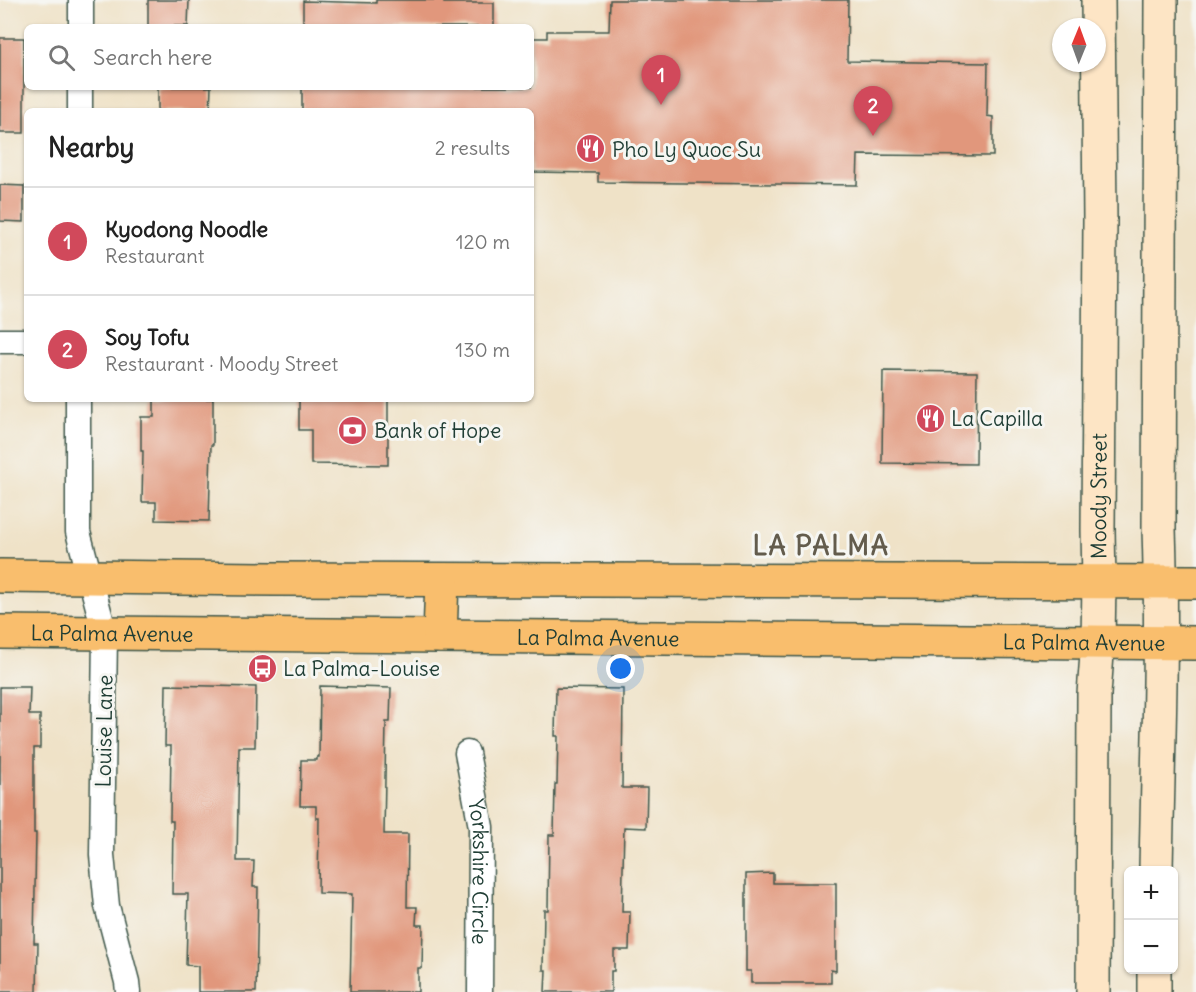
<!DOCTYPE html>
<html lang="en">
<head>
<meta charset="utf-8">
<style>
  body { margin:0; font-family:Delius,sans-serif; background:#f2f2f2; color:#222 }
  .controls { position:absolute; right:18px; bottom:18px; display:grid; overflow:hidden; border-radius:9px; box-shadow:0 2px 4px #0004 }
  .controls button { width:54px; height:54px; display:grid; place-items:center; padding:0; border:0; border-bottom:2px solid #e0e0e0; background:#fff; color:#222; font:30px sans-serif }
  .compass { position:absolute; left:1052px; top:18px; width:54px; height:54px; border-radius:50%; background:#fff; box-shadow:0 2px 4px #0004; rotate:1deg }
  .you { position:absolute; left:621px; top:669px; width:21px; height:21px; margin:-15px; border:4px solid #fff; border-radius:50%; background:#1a73e8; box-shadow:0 0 0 9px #1a73e833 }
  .badge { display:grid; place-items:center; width:39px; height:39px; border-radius:50%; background:#d1495b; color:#fff; font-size:20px; font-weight:700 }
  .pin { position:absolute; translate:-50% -50px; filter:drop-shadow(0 2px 3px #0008) }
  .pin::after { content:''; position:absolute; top:32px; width:21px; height:18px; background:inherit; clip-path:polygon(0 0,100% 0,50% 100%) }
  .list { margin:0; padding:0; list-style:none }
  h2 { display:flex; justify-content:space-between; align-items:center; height:78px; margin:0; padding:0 24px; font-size:26px }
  h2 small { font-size:20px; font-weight:400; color:#767676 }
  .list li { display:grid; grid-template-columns:39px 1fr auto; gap:18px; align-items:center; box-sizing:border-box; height:108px; padding:0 24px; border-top:2px solid #e0e0e0 }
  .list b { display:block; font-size:22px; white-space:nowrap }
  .list p { margin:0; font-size:20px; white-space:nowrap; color:#767676 }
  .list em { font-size:20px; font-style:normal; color:#767676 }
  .icon { flex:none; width:33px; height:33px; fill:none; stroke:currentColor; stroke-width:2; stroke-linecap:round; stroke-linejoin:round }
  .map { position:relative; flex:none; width:1196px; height:992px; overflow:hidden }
  .search { position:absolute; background:#fff; box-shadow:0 2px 4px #0004; left:24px; top:24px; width:510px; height:66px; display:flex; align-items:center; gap:15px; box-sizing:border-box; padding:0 21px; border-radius:9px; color:#767676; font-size:22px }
  .panel { position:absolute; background:#fff; box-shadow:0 2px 4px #0004; left:24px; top:108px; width:510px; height:294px; border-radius:9px }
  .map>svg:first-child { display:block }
  .building { fill:#e1977b }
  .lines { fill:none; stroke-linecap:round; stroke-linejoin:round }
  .minor-casing { stroke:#3e564a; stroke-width:27 }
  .secondary-casing { stroke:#3e564a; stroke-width:36 }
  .primary-casing { stroke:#3e564a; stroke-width:36 }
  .minor { stroke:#fff; stroke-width:24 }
  .secondary { stroke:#fde5c5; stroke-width:33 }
  .primary { stroke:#f9be6d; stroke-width:33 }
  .labels { text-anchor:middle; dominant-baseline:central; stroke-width:6; stroke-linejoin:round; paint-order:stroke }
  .poi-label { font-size:21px; fill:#1f3d34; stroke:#f6f6f2; text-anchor:start }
  .street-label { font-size:21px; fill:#1f3d34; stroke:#f6f6f2 }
  .district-label { font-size:27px; font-weight:bold; letter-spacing:1.5px; fill:#635c4d; stroke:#f6f6f2 }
</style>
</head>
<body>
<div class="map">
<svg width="1196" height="992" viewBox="0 0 1196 992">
  <rect width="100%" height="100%" fill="#f6f6f2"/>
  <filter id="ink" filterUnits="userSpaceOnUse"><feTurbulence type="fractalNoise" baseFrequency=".0167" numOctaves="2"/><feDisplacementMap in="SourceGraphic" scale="12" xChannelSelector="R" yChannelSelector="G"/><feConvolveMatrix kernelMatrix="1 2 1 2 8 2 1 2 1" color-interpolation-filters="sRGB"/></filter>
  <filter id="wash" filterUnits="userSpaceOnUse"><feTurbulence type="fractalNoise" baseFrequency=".008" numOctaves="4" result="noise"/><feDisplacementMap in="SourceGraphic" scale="24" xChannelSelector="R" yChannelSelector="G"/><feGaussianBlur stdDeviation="1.35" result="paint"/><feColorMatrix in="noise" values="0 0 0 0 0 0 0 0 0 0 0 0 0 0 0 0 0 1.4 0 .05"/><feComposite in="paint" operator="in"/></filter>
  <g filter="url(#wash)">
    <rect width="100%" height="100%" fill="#efe2c7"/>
    <g id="blocks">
      <!-- building -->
      <g class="building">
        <polygon points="148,0 189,0 188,26 148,26"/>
        <polygon points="376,0 444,0 444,3 494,3 494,27 303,27 303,1 376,3"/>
        <polygon points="610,0 848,0 847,61 988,63 987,116 993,117 993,156 858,155 857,185 598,182 598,173 531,172 531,111 302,111 302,87 531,87 531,38 547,38 547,31 609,31"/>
        <rect x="0" y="38" width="24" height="95"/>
        <polygon points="158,87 211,87 210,111 158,111"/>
        <polygon points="0,185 24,186 24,222 0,221"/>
        <polygon points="883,371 977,372 976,464 882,463"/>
        <polygon points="154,399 213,399 213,445 211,445 209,521 156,520 156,502 142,502 143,451 141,451 141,417 154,417"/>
        <polygon points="299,399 388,399 388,465 311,464 311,430 299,430"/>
        <polygon points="166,685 256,687 255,747 239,747 237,861 254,861 253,887 258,887 256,992 198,992 198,966 186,965 188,894 172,894 173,821 170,821 171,746 165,746"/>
        <polygon points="320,686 391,688 390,722 386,722 384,834 408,834 407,907 417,907 416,925 423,925 422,968 418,968 418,992 350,992 352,894 318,893 319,818 316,818 316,806 300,806 301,760 317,760 317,757 319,757"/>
        <polygon points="0,687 30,687 29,715 40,715 40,748 34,748 34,833 36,833 34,943 38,943 37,992 0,992"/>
        <polygon points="556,688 623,689 622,788 647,788 646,828 624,827 622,912 630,912 629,950 614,950 614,971 611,971 611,992 545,992 546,970 543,970 544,910 548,910 549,835 554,835 555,784 557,784 558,736 555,736"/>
        <polygon points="773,873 773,883 836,883 836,971 831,970 831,983 751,983 751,971 746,971 746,874"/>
      </g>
    </g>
  </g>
  <g filter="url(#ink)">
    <use href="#blocks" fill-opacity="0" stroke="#3e564a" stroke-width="1.5"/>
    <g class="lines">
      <defs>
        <g id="minor">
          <polyline points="81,27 81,0"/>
          <polyline points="80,111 80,87"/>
          <polyline points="0,341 27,341"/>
          <polyline points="78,399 78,532 105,634 102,855 107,906 127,982 128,992"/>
          <path id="s1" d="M467,753l14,74 -1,165"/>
        </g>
        <g id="secondary">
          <path d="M1156,870c2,-113 7,-227 3,-341l2,-529"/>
          <path id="s2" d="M1093,992l1,-298 4,-53 1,-59 -1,-52 2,-309 -2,-221"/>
          <polyline points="1154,992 1154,970"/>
        </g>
        <g id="primary">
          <polyline points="0,576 274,579 1196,582"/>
          <path id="s3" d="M0,632l1196,11"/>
          <polyline points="440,636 442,580"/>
        </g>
      </defs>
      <!-- minor casing -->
      <use href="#minor" class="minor-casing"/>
      <!-- secondary casing -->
      <use href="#secondary" class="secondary-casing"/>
      <!-- primary casing -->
      <use href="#primary" class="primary-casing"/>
      <!-- minor -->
      <use href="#minor" class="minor"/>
      <!-- secondary -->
      <use href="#secondary" class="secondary"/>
      <!-- primary -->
      <use href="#primary" class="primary"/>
    </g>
  </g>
  <!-- icons -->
  <defs>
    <symbol id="restaurant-disc" viewBox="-11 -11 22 22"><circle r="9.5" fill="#d1495b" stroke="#f6f6f2"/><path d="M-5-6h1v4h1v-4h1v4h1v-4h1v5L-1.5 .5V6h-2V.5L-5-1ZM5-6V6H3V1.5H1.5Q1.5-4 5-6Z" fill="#fff"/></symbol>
    <symbol id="bank-disc" viewBox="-11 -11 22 22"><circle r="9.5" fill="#d1495b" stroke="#f6f6f2"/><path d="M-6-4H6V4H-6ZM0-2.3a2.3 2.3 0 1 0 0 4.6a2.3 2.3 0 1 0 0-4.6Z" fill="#fff"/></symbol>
    <symbol id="bus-disc" viewBox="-11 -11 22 22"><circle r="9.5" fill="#d1495b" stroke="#f6f6f2"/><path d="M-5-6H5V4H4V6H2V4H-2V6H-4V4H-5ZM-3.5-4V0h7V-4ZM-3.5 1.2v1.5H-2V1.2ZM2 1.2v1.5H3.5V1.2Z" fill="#fff"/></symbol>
  </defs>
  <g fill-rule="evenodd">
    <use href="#restaurant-disc" x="574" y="132" width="33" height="33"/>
    <use href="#restaurant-disc" x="914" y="402" width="33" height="33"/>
    <use href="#bank-disc" x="336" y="414" width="33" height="33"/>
    <use href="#bus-disc" x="246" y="652" width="33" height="33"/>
  </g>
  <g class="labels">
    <!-- poi labels -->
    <g class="poi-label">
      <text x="612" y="149">Pho Ly Quoc Su</text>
      <text x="951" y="418">La Capilla</text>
      <text x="374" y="430">Bank of Hope</text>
      <text x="283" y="668">La Palma-Louise</text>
    </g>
    <!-- street labels -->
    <g class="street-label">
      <text stroke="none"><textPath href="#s2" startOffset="496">Moody Street</textPath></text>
      <text stroke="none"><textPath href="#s3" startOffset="112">La Palma Avenue</textPath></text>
      <text stroke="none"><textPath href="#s3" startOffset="598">La Palma Avenue</textPath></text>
      <text stroke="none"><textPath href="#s3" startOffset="1084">La Palma Avenue</textPath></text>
      <text transform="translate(104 731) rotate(-89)">Louise Lane</text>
      <text stroke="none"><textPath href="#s1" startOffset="120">Yorkshire Circle</textPath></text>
    </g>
    <!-- district labels -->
    <g class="district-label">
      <text x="821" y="545">LA PALMA</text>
    </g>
  </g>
</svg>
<div class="controls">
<button>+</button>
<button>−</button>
</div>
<svg class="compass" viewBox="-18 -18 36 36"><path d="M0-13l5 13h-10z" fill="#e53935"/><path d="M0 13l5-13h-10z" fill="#767676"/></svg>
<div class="you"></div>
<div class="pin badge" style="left:661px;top:105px">1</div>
<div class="pin badge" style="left:873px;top:136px">2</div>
<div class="search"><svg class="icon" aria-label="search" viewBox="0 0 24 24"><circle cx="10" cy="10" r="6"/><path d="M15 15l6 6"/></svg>Search here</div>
<section class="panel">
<h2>Nearby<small>2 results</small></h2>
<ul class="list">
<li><span class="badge">1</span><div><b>Kyodong Noodle</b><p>Restaurant</p></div><em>120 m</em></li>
<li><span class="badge">2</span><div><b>Soy Tofu</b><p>Restaurant · Moody Street</p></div><em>130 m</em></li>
</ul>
</section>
</div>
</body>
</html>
